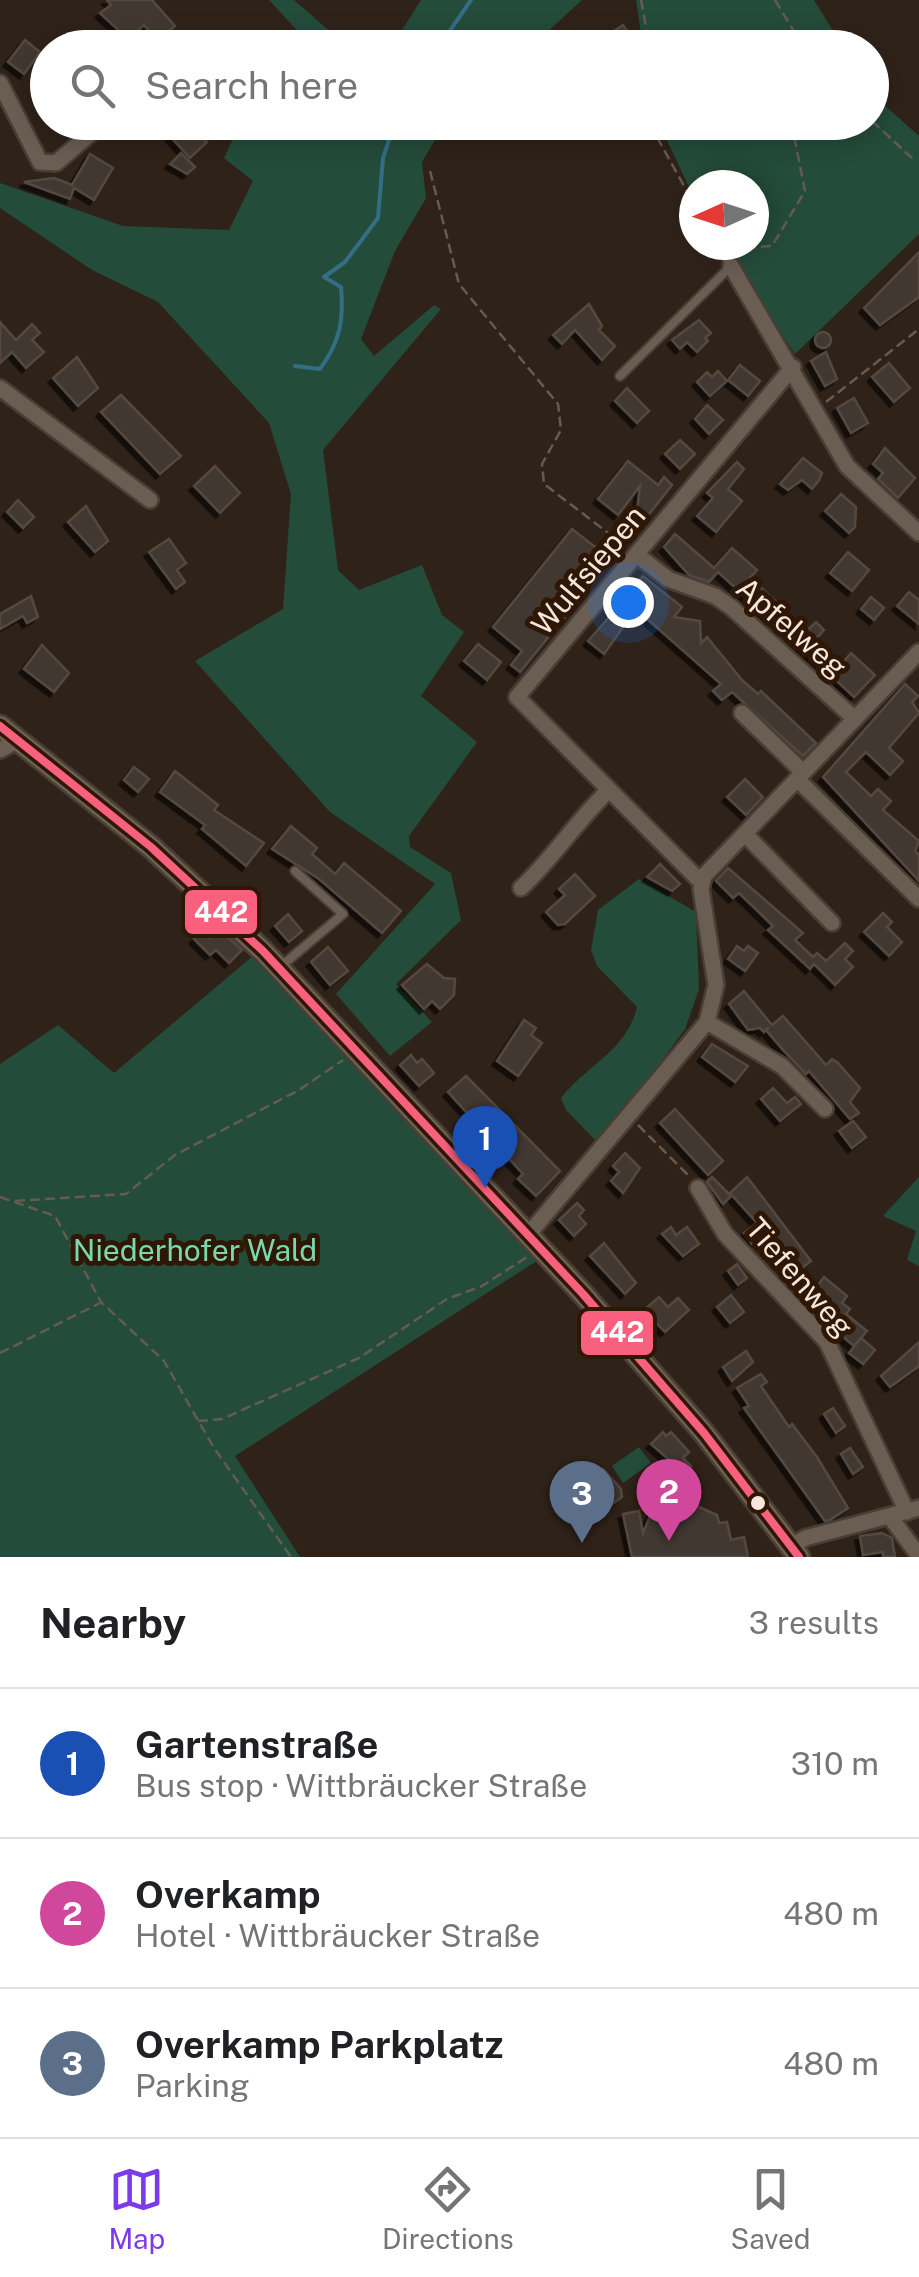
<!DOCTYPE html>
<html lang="en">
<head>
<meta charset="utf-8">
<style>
  body { margin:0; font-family:"Public Sans",sans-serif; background:#f2f2f2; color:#202124 }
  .compass { position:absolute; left:679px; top:170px; width:90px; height:90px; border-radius:50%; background:#fff; box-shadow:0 5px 25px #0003; rotate:267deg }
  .you { position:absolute; left:628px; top:602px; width:35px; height:35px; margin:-25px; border:8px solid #fff; border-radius:50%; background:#1a73e8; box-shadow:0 0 0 15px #1a73e833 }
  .badge { display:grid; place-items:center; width:65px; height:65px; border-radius:50%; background:#7c3aed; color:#fff; font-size:32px; font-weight:700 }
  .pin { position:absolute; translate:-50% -82px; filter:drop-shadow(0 2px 5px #0008) }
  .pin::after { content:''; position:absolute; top:52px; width:35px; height:30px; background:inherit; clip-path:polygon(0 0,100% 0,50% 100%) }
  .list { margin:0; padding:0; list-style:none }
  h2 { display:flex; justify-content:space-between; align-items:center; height:130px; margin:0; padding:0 40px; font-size:42px }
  h2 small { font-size:32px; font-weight:400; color:#757577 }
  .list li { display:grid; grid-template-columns:65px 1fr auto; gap:30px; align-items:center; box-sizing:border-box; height:150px; padding:0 40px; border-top:2px solid #e0e0e0 }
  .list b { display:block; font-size:38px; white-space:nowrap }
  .list p { margin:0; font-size:32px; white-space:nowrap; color:#757577 }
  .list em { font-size:32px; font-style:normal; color:#757577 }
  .icon { flex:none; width:55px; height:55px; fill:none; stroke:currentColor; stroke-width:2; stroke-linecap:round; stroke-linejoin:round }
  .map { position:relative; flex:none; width:919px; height:1557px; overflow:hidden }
  .search { position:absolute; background:#fff; box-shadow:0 5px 25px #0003; left:30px; right:30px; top:30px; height:110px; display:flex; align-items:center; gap:25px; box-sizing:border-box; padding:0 35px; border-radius:55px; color:#757577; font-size:38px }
  .sheet { height:580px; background:#fff }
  nav { display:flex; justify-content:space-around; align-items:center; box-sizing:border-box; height:140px; border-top:2px solid #e0e0e0; background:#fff; font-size:28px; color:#757577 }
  nav a { display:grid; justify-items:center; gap:5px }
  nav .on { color:#7c3aed }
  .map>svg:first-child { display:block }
  .green { fill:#244c3a }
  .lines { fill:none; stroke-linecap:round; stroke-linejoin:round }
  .stream { stroke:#346e86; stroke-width:4 }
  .building { fill:#423930; stroke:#53493f; stroke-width:2.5; filter:url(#shadow) }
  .lane-casing { stroke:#493e36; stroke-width:12 }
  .street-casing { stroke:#493e36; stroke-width:20 }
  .secondary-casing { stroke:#493e36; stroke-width:25 }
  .path { stroke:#655b52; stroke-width:2.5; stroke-dasharray:10 5; stroke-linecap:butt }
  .lane { stroke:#6a5e53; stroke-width:8 }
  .street { stroke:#6a5e53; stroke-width:15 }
  .secondary { stroke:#6d5f52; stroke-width:20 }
  .bus-1-casing { stroke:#2f1706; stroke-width:15 }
  .bus-1 { stroke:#f8607d; stroke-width:8 }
  .bus-dot { fill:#f7e6db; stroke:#2f1706; stroke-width:4 }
  .labels { text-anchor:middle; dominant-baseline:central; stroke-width:10; stroke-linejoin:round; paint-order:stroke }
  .street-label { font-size:30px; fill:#f7e6db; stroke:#2f1706 }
  .park-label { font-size:30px; fill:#7ad8af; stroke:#2f1706 }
  .line-badge { stroke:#2f1706; stroke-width:4 }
  .badge-label { font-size:28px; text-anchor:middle; font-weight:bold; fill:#fff }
</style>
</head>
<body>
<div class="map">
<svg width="919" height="1557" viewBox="0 0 919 1557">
  <defs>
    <filter id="shadow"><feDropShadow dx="-4.5" dy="4.5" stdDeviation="0" flood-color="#0009"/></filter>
  </defs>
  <rect width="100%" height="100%" fill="#2f2219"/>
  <!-- green -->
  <g class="green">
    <polygon points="269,0 294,0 348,47 297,47 304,38"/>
    <polygon points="421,0 582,0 531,47 382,47 393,44"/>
    <polygon points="636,0 814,0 843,47 643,47"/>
    <polygon points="872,94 919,136 919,234 795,354 723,245 754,245 754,185 694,185 694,198 659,123 872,122"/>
    <polygon points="240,123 445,123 422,162 426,198 395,251 361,339 374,356 434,305 441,309 323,450 338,570 359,590 422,565 442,615 464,632 421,696 477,742 409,836 410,847 451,873 461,920 396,984 432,1022 390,1056 336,994 435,884 330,812 195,661 283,609 291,494 269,423 158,302 92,270 0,208 0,183 123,226 229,230 253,181 224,158"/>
    <path d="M639,879l57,33 3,77 -14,40 -77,104 -12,8 -30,-31 -5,-12c25,-32 66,-48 76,-91l-40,-41 -6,-16 7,-40z"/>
    <polygon points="254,955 538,1260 235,1456 300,1557 0,1557 0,1064 58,1025 114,1073"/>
    <polygon points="919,1177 919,1266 907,1260 916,1231 883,1216"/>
    <polygon points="639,1447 651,1463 623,1483 612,1466"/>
  </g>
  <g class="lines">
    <!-- stream -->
    <g class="stream">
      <polyline points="438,48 471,0"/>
      <path d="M295,366l25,3c20,-27 24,-49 21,-82l-17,-10 21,-15 33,-44 5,-60 12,-36"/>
    </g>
  </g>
  <!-- building -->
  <g class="building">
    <polygon points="107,0 152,0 175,26 157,41 144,25 128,39 100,13 111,5"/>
    <polygon points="623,25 628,32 639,48 608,48 602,39"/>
    <polygon points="25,40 40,52 24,74 8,62"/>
    <polygon points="180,122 207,142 190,158 168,134"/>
    <polygon points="181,153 195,167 187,174 170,164"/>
    <polygon points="90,154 113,168 94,200 74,188 70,199 24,182 54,178 72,185"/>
    <polygon points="919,252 919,297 880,325 864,308"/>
    <polygon points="589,304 602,326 599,330 615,346 602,360 575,330 562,344 553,335"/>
    <polygon points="699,320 711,333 705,338 708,341 697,352 687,342 680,349 672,340"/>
    <polygon points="0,322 16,340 32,324 40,333 32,340 44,352 26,368 12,352 0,363"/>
    <circle cx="823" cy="340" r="8"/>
    <polygon points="826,352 837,379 825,386 811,361"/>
    <polygon points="77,357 98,388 78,406 53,378"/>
    <polygon points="889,363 910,388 894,402 872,377"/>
    <polygon points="740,365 760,381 748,396 728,380"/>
    <polygon points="718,371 727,381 710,396 697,382 707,372 712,377"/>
    <polygon points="627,388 649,411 637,423 615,401"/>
    <polygon points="121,395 181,456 160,474 101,412"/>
    <polygon points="854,398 868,423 851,433 837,408"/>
    <polygon points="707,405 723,420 709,434 695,419"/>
    <polygon points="680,440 695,454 680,469 665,454"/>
    <polygon points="885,448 915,478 898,498 878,479 883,473 873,464"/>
    <polygon points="803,458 822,473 819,480 812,489 802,480 788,490 780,484"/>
    <polygon points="628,461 658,485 664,477 672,485 646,518 637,511 640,486 618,515 598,499"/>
    <polygon points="737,462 744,469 728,489 742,501 716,532 697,516 713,498 707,493"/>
    <polygon points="215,466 240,493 220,513 194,486"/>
    <polygon points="841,494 856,507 855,527 849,533 825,511"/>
    <polygon points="18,500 34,517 23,528 7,512"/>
    <polygon points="86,506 108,541 95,552 68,522"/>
    <polygon points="572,529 603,553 606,549 615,555 520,672 511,665 522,651 493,627"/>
    <polygon points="675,534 714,568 732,548 757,570 750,578 780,605 769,618 718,572 709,582 689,575 664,547"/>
    <polygon points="169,539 186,563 177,570 185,582 176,589 149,552"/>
    <polygon points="848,552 869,570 852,591 830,573"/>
    <polygon points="643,576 682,607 674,617 700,621 701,643 707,637 742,680 758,694 761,691 816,743 803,756 732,692 722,700 713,691 721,684 636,609 604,654 588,641 625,599 618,594 621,590 628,582 633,587"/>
    <polygon points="909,592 919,600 919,624 897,606"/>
    <polygon points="31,596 38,617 27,623 23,616 0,629 0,614"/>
    <polygon points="871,597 884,608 874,620 861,609"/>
    <polygon points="816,622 824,630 816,639 825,647 820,652 832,663 838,668 851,653 875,675 854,697 795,642"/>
    <polygon points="478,644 501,662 487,680 464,661"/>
    <polygon points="42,645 69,673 54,692 24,669"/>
    <polygon points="905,684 918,696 912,702 919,713 889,748 903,761 890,775 866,752 846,772 871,796 878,789 891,801 883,810 919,841 915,851 919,855 919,881 823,777"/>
    <polygon points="134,767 149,779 138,792 124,780"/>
    <polygon points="175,771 218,805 214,810 264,843 246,866 202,829 205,825 160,792"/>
    <polygon points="745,779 763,797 746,815 727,797"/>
    <polygon points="291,826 317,848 312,854 335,874 344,863 401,911 382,933 319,879 272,849"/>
    <polygon points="660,864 680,884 672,891 647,877"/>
    <polygon points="728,868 803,933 795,940 813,957 817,953 826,961 845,943 853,951 845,959 853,967 835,985 814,964 810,969 768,930 773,926 739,893 733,898 716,881"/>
    <polygon points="575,874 595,896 565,924 558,925 546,912 565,895 559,889"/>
    <polygon points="883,913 892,922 887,927 902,942 889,956 864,932"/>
    <polygon points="288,914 302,931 289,942 275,926"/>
    <polygon points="219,929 242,950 229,963 216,950 210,955 194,939 203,930 210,938"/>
    <polygon points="737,946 744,951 748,946 758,953 745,971 728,959"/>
    <polygon points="328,947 348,971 330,985 311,962"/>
    <polygon points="427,964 444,978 455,979 454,995 440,1009 432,1001 424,1009 402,985"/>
    <polygon points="744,991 772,1025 783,1016 826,1065 832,1059 838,1063 860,1088 850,1102 859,1113 850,1119 809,1071 806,1074 783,1050 766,1030 769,1027 764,1032 760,1028 748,1030 729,1004"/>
    <polygon points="524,1020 536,1028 531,1035 542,1043 518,1076 497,1061"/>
    <polygon points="712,1044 748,1066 735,1082 702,1057"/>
    <polygon points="411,1055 417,1063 422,1059 434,1073 419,1086 400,1065"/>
    <polygon points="466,1076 560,1171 536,1196 518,1179 523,1174 448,1092"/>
    <polygon points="773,1088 787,1103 795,1097 801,1104 780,1121 761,1099"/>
    <polygon points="675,1109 723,1161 708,1175 660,1123"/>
    <polygon points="853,1121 866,1137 852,1148 839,1131"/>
    <polygon points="625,1153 640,1168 623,1193 611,1181 619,1172 613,1166"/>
    <polygon points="712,1177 731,1196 723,1204 707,1182"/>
    <polygon points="747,1177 811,1261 797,1272 766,1234 752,1244 744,1233 757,1223 730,1193"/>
    <polygon points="577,1203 584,1210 579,1216 586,1224 574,1236 559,1220"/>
    <polygon points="671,1227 676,1235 687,1227 699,1244 683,1256 662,1234"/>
    <polygon points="604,1243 636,1283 625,1294 590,1256"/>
    <polygon points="737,1264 747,1278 738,1285 728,1271"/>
    <polygon points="824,1277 847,1296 842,1303 850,1309 846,1314 867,1331 854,1346 836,1331 840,1326 807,1299"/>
    <polygon points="731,1295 744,1312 730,1323 717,1307"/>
    <polygon points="659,1297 668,1307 678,1298 689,1310 665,1332 644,1310"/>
    <polygon points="861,1338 875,1350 863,1364 849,1353"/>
    <polygon points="919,1342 919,1366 890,1387 881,1376"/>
    <polygon points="746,1351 753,1362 732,1381 723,1367"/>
    <polygon points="761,1374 767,1382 761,1386 789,1427 792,1424 817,1457 848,1508 830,1520 825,1521 744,1408 749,1406 737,1388"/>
    <polygon points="833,1408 845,1426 836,1433 824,1414"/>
    <polygon points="663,1432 666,1436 671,1432 689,1452 683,1458 691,1466 684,1473 651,1444"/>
    <polygon points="850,1448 863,1467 853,1474 841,1454"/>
    <polygon points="603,1469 621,1489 622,1497 587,1523 594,1485 590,1477"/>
    <polygon points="681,1483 691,1486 689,1490 700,1497 690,1503 717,1515 719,1523 727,1522 731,1540 744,1537 748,1557 632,1557 623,1514 639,1511 643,1533 660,1492"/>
    <polygon points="882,1533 892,1538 895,1557 883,1557 883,1552 863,1555 860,1536"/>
  </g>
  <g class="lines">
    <defs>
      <g id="lane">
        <polyline points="620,376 731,266 718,245"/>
        <polyline points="279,968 343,914 295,871"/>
      </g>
      <g id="street">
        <polyline points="0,83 40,162 56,163 104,122"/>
        <polyline points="731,266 847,466 919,533"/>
        <polyline points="0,388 150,500"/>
        <polyline points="637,555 668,579 715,596 731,607 855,719"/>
        <polyline points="742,713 803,772"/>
        <polyline points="0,750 18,740"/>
        <polyline points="797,779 919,899"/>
        <polyline points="745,834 832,923"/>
        <polyline points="701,882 517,697 793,367"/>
        <path d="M521,888c33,-31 53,-64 86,-96"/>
        <polyline points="707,1022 782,1066 825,1109"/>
        <polyline points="698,1188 725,1234 827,1342 907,1512"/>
        <polyline points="528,1235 707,1022 716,985 701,889 704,876 919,652"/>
        <polyline points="891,1518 919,1556"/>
        <polyline points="791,1547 805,1538 919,1508"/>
      </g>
      <polyline id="secondary" points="0,726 151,847 263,951 583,1294 704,1433 799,1557"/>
    </defs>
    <!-- lane casing -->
    <use href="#lane" class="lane-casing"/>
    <!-- street casing -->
    <use href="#street" class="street-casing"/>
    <!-- secondary casing -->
    <use href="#secondary" class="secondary-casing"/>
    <!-- path -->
    <g class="path">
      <polyline points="641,0 650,48"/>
      <polyline points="775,0 804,48"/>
      <polyline points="872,121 914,160"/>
      <polyline points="658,122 658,139 694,204"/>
      <polyline points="430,171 459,284 558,404 561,430 542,464 544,484 624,545"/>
      <polyline points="731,249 772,246 805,191 794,136 804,122"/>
      <polyline points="826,402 919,329"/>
      <polyline points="638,1125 689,1176"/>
      <polyline points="0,1197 55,1216 101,1302 164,1361 214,1448 291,1557"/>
      <polyline points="15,1201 126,1194 175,1155 299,1090 343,1060"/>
      <polyline points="0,1353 100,1303"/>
      <polyline points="198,1421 222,1419 359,1358 447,1299 482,1286 527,1257"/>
    </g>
    <!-- lane -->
    <use href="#lane" class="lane"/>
    <!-- street -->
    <use href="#street" class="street"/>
    <!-- secondary -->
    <use href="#secondary" class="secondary"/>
    <defs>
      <polyline id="bus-1" points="0,726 151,847 263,951 583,1294 704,1433 799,1557"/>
    </defs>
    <!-- bus-1 casing -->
    <use href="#bus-1" class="bus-1-casing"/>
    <!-- bus-1 -->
    <use href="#bus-1" class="bus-1"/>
  </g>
  <!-- markers -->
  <circle class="bus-dot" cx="758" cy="1503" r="9"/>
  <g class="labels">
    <!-- street labels -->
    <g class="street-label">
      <text transform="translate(588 570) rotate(-50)">Wulfsiepen</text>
      <text transform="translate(792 627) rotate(41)">Apfelweg</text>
      <text transform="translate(800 1277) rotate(49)">Tiefenweg</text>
    </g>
    <!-- park labels -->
    <g class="park-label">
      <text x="195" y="1250">Niederhofer Wald</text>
    </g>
  </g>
  <g class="line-badge">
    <rect x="183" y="888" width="76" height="48" rx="10" fill="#f8607d"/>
    <rect x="579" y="1309" width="76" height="48" rx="10" fill="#f8607d"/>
  </g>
  <g class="badge-label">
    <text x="221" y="922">442</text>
    <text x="617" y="1342">442</text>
  </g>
</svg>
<svg class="compass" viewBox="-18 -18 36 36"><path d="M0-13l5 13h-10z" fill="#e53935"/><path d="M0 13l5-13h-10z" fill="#757577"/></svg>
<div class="you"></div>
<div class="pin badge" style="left:485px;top:1188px;background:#1a4fb4">1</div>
<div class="pin badge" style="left:669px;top:1541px;background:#d1479c">2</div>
<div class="pin badge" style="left:582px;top:1543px;background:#5c6f8a">3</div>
<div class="search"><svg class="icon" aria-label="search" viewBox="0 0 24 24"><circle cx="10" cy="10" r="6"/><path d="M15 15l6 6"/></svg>Search here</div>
</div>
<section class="sheet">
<h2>Nearby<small>3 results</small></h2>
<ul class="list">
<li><span class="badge" style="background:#1a4fb4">1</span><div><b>Gartenstraße</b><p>Bus stop · Wittbräucker Straße</p></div><em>310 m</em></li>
<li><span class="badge" style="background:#d1479c">2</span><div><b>Overkamp</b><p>Hotel · Wittbräucker Straße</p></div><em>480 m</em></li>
<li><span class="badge" style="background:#5c6f8a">3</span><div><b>Overkamp Parkplatz</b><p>Parking</p></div><em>480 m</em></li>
</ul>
</section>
<nav>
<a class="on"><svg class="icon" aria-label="map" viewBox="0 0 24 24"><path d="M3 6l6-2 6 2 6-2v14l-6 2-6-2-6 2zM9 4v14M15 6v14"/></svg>Map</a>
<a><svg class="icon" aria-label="directions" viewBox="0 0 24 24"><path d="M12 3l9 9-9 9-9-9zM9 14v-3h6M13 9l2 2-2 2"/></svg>Directions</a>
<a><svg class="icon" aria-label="saved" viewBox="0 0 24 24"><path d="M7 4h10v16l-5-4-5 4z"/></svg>Saved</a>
</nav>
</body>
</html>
